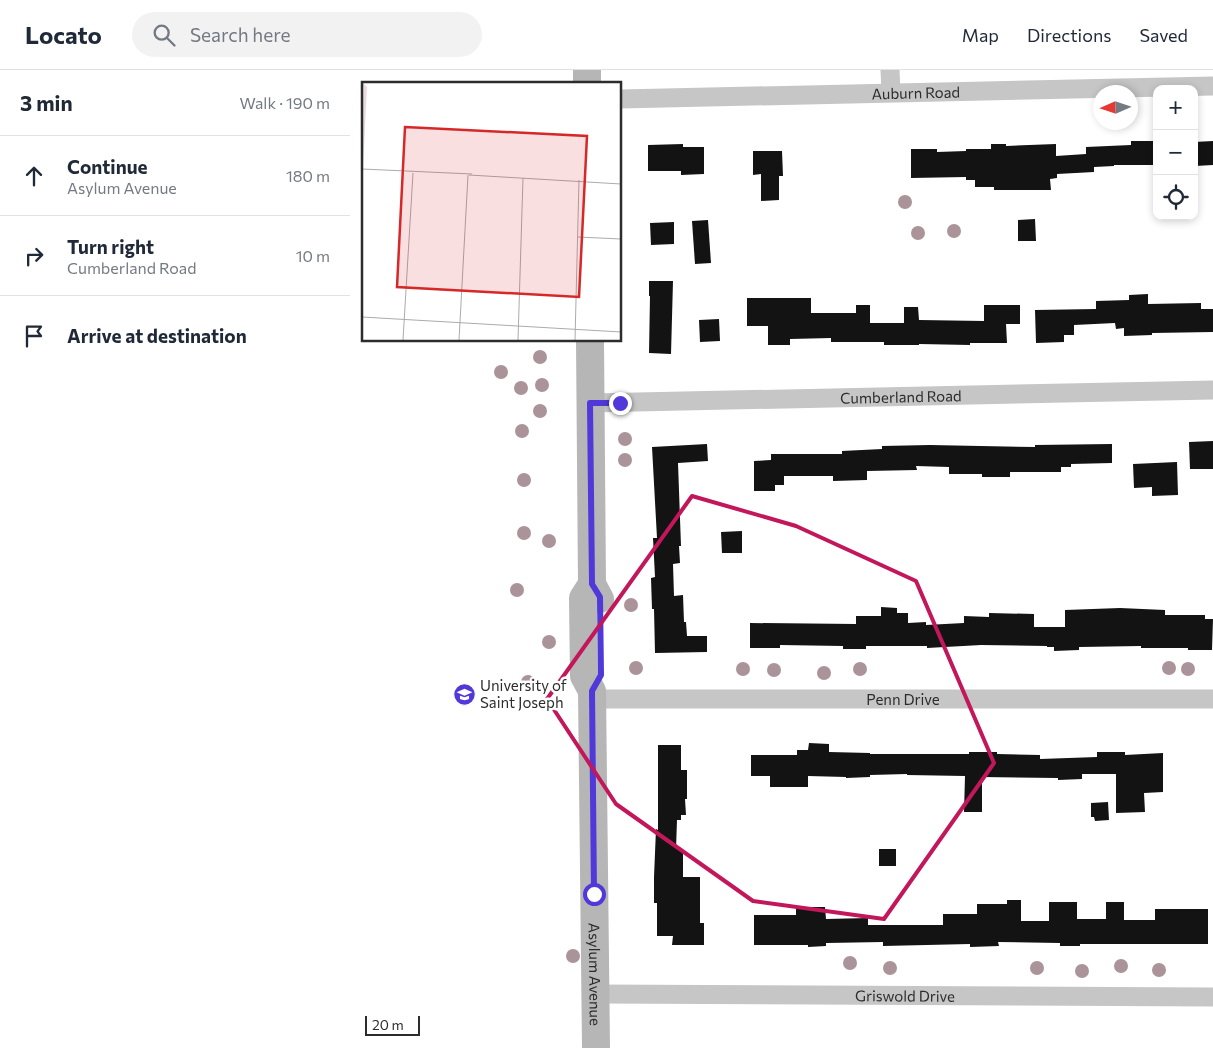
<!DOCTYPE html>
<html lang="en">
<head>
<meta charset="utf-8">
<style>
  body { margin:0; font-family:Commissioner,sans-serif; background:#f2f2f3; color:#1f2937 }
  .controls { position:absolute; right:15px; top:15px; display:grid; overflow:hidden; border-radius:10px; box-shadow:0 2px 8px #0003 }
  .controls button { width:45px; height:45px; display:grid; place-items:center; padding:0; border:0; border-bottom:1px solid #e0e1e3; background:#fff; color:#1f2937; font:25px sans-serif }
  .compass { position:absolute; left:743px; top:15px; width:45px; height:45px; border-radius:50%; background:#fff; box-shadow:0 2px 8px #0003; rotate:267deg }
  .scale { position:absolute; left:15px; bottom:12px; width:55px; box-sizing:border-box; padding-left:5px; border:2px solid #2c2c2c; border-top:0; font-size:14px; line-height:18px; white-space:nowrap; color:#2c2c2c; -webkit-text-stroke:4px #fff; paint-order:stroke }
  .stop { position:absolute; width:15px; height:15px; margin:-11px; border:4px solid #5038d9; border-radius:50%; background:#fff }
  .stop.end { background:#5038d9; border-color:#fff; box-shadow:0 1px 5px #0008 }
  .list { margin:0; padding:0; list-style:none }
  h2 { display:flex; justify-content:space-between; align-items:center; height:65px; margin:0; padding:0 20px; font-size:21px }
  h2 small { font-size:16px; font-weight:400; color:#747a83 }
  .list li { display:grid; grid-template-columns:32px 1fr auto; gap:15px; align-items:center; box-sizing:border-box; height:80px; padding:0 20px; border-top:1px solid #e0e1e3 }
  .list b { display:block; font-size:19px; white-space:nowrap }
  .list p { margin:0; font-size:16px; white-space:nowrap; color:#747a83 }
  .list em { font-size:16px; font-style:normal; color:#747a83 }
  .icon { flex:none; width:28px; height:28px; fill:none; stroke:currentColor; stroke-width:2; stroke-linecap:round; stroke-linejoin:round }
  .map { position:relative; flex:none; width:863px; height:978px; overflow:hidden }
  header { display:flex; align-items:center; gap:30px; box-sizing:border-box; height:70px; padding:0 25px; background:#fff; border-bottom:1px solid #e0e1e3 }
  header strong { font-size:24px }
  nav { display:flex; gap:28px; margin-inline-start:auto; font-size:18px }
  .search { width:350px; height:45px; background:#f2f2f3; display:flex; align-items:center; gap:12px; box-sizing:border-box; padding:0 18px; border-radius:28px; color:#747a83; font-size:19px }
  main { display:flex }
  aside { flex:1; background:#fff }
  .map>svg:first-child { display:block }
  .building { fill:#131313 }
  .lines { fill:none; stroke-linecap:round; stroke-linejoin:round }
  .street { stroke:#c6c6c6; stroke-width:19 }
  .secondary { stroke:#b6b6b6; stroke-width:28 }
  .tree { fill:#aa9499 }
  .route { stroke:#5038d9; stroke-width:6 }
  .marked { fill:none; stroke:#c2185b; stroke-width:4; stroke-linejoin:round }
  .labels { text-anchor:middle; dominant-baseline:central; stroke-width:5; stroke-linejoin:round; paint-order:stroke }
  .street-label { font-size:15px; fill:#2c2c2c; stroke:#fff }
  .poi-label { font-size:15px; fill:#2c2c2c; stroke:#fff; text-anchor:start }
  .inset-road { fill:none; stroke:#ababab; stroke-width:1 }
  .view { fill:#d62828; fill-opacity:0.15; stroke:#d62828; stroke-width:2.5 }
  .inset-edge { fill:none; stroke:#2c2c2c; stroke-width:2.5 }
</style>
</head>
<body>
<header>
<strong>Locato</strong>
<div class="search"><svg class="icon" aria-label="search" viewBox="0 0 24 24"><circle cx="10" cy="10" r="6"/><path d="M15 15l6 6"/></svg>Search here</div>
<nav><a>Map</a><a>Directions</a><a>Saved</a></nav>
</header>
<main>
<aside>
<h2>3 min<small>Walk · 190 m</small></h2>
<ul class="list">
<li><svg class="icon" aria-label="ahead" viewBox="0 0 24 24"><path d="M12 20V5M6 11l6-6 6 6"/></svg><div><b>Continue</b><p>Asylum Avenue</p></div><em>180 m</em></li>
<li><svg class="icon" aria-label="right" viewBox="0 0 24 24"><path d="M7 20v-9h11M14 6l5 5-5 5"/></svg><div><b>Turn right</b><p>Cumberland Road</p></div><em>10 m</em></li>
<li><svg class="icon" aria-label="arrive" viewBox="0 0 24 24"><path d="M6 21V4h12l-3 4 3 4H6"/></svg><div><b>Arrive at destination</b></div></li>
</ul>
</aside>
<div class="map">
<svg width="863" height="978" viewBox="0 0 863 978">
  <rect width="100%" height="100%" fill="#fff"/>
  <!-- building -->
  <g class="building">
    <polygon points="781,71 807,71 807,95 764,95 764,96 744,97 744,102 707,104 707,108 700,109 701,120 644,120 644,117 625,117 625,110 616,110 616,107 561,108 561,79 587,79 587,82 616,81 616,79 641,79 641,74 656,74 656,76 706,74 706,86 736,84 736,77 781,75"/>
    <polygon points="863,71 863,95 845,96 844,72"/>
    <polygon points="333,74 333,77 354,77 354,104 331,105 331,101 298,101 298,75"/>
    <polygon points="403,81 432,81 433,106 429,106 429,130 411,131 411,104 403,105"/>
    <polygon points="685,149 686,171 668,171 668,150"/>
    <polygon points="358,150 361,193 345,194 342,151"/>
    <polygon points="324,152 324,174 301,175 300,153"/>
    <polygon points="299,211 323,211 321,284 299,283 300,226 299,226"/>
    <polygon points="798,224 798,234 851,233 851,239 863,239 863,262 802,263 802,265 774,266 774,258 766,259 765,253 724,255 724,265 714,265 714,272 686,273 685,240 746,239 746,231 779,230 779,225"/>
    <polygon points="397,228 461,228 461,243 506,243 506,235 520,235 520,253 554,253 554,237 568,237 569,250 634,251 634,235 670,235 670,254 656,254 657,273 620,273 620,275 569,274 569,275 534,275 534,272 481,272 481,268 440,269 440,275 418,275 418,256 397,256"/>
    <polygon points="369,249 370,271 350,272 349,250"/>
    <polygon points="863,371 863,399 840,399 839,372"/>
    <polygon points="357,374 358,391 328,393 331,476 329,476 330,493 323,494 324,526 333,525 334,552 336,552 337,566 357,566 357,582 305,583 304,539 302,539 301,508 305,507 303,468 307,468 302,377"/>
    <polygon points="762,374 762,393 721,394 721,397 711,397 711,402 660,402 660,407 632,407 632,404 599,404 599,397 566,396 567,400 517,401 517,410 483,411 483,406 434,406 434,415 425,415 425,421 404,421 404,391 421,390 421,384 492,384 492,381 532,379 532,376 580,375 685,377 685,375"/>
    <polygon points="827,392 828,425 802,426 802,417 784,418 783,394"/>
    <polygon points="392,461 392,483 372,483 371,462"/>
    <polygon points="531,537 547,538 547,543 558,543 558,553 576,552 576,555 614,553 614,546 639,547 639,543 684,544 684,557 715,557 715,540 770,538 815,540 815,545 855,545 855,549 863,549 862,580 838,580 838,578 791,578 791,576 729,577 729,580 704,581 704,577 697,577 697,576 631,575 577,578 577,576 516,576 516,579 493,579 493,576 430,575 430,578 400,578 400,553 506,554 506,546 531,546"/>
    <polygon points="459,673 479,674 479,682 520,683 520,684 619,684 619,682 647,682 647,684 690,685 690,689 747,687 747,682 775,682 775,685 813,683 813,722 794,723 795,742 766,743 766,704 732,704 732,709 708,710 708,708 632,707 632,742 614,742 615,706 557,705 557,704 520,705 520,707 496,708 496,707 458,706 458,717 420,717 420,706 401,706 401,685 447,685 447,680 458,680"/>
    <polygon points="308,675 331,675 331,700 337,700 337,729 335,729 336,745 331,745 331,750 327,750 326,779 333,779 333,807 350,807 350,853 354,853 354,875 322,875 323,866 307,866 307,833 304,833 304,807 306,759 308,760"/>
    <polygon points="758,732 759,750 745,751 744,747 741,747 741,733"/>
    <rect x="529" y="779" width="17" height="17"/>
    <polygon points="657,830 671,830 671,851 699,851 699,832 727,832 727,849 756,849 756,832 774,832 774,850 805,850 805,839 858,839 858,874 730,874 730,876 710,876 710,873 648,872 649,876 620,877 620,874 533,876 533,872 476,873 476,876 458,877 458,875 404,875 404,845 446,845 446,837 475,837 476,849 518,848 518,855 593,855 593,844 627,844 627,834 657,834"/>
  </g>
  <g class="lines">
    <!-- street -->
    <g class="street">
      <polyline points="540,0 541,22"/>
      <path id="s1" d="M270,29l593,-13"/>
      <path id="s2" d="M240,333l623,-13"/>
      <path id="s3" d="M243,629h620"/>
      <path id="s4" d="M246,924l617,3"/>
    </g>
    <!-- secondary -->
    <g class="secondary">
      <polyline points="237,0 237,14"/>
      <polyline points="240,270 242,514 250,529"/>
      <path id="s5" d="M242,514l-9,14 1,78 8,15 4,357"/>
    </g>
  </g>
  <!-- trees -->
  <g class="tree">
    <circle cx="555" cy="132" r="7"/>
    <circle cx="604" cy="161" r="7"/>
    <circle cx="568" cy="163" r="7"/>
    <circle cx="190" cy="287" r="7"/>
    <circle cx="151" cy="302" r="7"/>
    <circle cx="192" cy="315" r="7"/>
    <circle cx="171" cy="318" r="7"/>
    <circle cx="190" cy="341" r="7"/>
    <circle cx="172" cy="361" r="7"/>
    <circle cx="275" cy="369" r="7"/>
    <circle cx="275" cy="390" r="7"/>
    <circle cx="174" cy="410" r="7"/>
    <circle cx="174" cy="463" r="7"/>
    <circle cx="199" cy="471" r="7"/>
    <circle cx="167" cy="520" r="7"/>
    <circle cx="281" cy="535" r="7"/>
    <circle cx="199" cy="572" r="7"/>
    <circle cx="286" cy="598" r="7"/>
    <circle cx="819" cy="598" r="7"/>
    <circle cx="393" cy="599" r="7"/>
    <circle cx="510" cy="599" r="7"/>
    <circle cx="838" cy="599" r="7"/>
    <circle cx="424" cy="600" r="7"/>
    <circle cx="474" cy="603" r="7"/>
    <circle cx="178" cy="612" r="7"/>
    <circle cx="223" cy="886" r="7"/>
    <circle cx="500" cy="893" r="7"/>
    <circle cx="771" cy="896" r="7"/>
    <circle cx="540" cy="898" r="7"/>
    <circle cx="687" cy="898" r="7"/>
    <circle cx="809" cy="900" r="7"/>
    <circle cx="732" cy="901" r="7"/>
  </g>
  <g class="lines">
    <!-- route -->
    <polyline class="route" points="244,824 242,621 251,605 250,527 242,514 240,333 270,333"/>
  </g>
  <!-- marked area -->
  <path class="marked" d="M342,426l104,30 120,55 78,182 -110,156 -131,-18 -137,-97 -69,-105z"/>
  <!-- icons -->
  <defs>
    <symbol id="university-disc" viewBox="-11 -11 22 22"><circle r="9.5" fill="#5038d9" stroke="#fff"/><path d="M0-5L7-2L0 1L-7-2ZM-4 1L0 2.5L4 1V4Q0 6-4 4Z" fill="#fff"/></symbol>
  </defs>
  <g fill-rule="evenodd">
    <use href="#university-disc" x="102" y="612" width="25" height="25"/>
  </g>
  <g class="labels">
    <!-- street labels -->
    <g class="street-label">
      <text stroke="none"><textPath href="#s1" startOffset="296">Auburn Road</textPath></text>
      <text stroke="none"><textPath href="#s2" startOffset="311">Cumberland Road</textPath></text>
      <text stroke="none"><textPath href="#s3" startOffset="310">Penn Drive</textPath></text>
      <text stroke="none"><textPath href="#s5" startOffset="395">Asylum Avenue</textPath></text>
      <text stroke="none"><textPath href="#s4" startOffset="309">Griswold Drive</textPath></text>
    </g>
    <!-- poi labels -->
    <g class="poi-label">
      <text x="130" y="615">University of<tspan x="130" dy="17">Saint Joseph</tspan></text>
    </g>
  </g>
  <!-- overview -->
  <g transform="translate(12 12)">
    <rect width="259" height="259" fill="#fff"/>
    <path d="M0,0l5,5 -4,81h-1z" fill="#e9dadf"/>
    <path class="inset-road" d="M0,87l110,5M107,93l152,9M216,155l43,2M0,235l259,15M41,258l10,-167M97,258l9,-165M156,258l5,-162M213,258l4,-160"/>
    <path class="view" d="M43,45l182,9 -8,161 -182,-10z"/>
    <rect width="259" height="259" class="inset-edge"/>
  </g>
</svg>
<div class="controls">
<button>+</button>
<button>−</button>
<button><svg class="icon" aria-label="locate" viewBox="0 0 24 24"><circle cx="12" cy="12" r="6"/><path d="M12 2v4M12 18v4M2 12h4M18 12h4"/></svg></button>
</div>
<svg class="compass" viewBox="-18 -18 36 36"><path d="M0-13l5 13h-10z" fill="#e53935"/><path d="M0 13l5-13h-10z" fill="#747a83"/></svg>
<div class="scale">20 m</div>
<div class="stop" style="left:244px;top:824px"></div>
<div class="stop end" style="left:270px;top:333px"></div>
</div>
</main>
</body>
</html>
